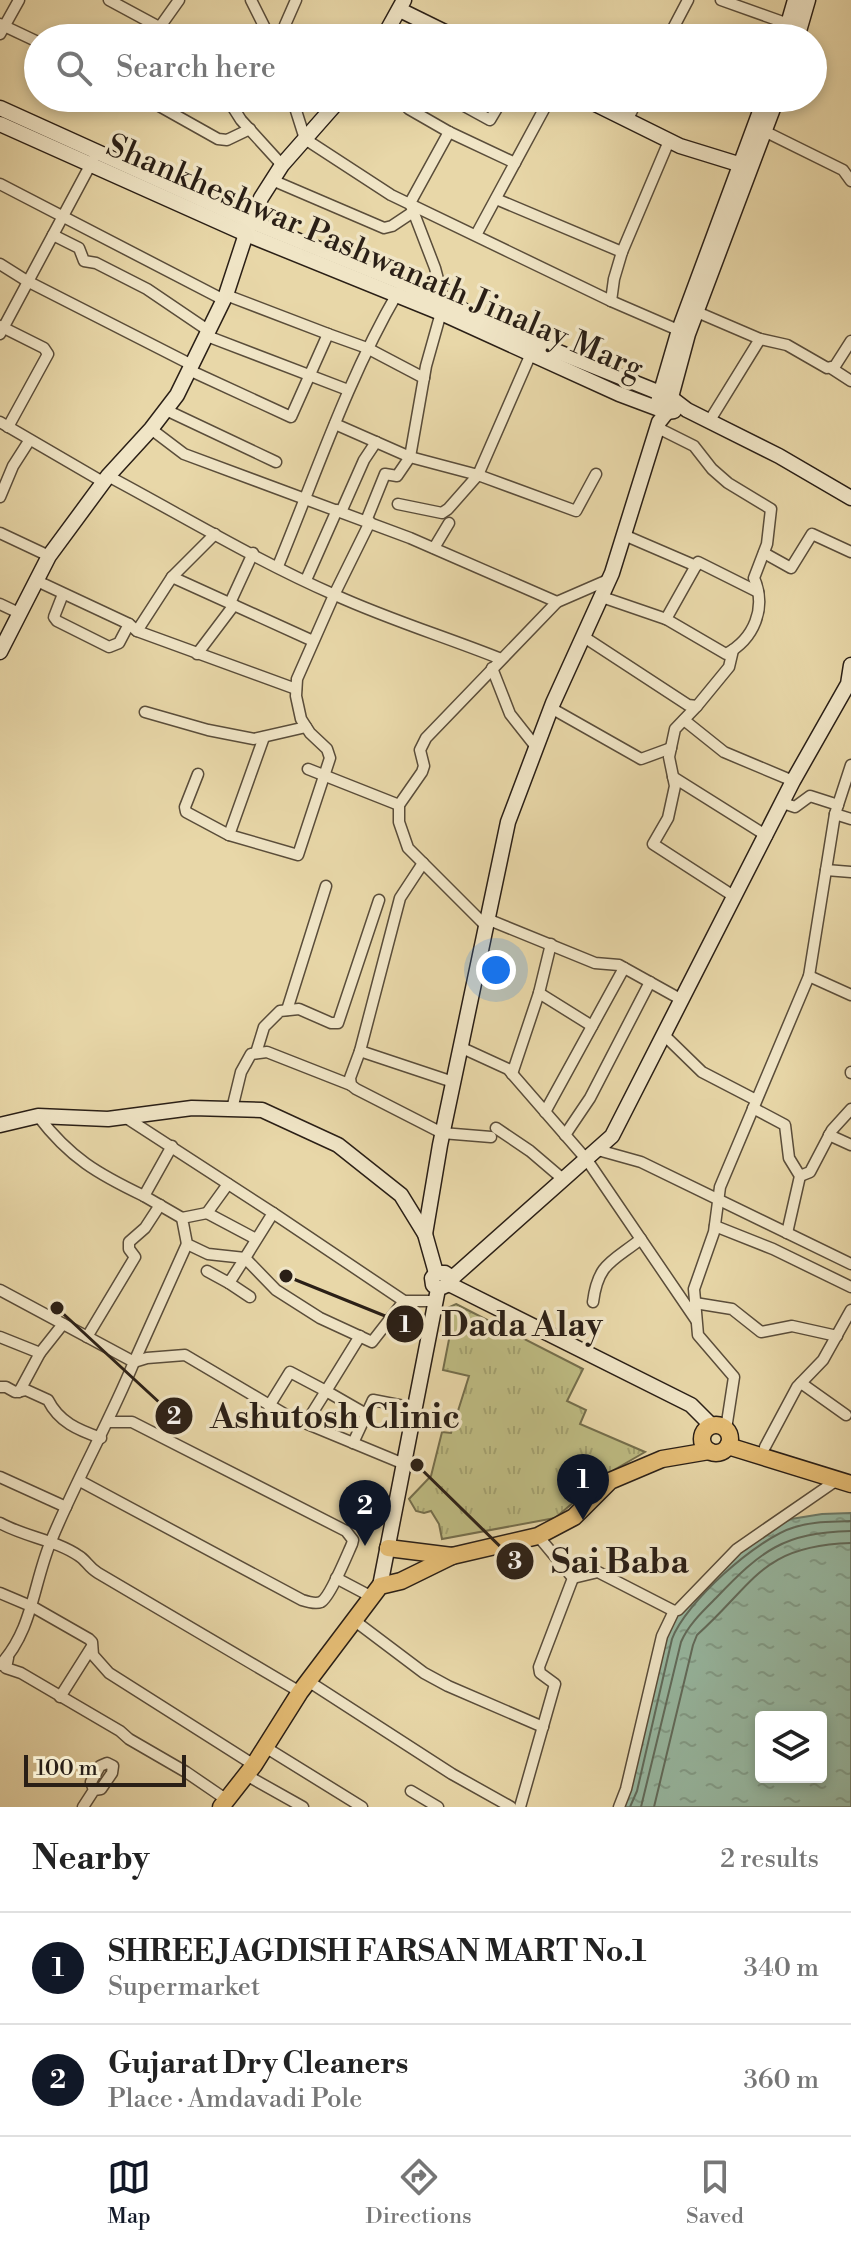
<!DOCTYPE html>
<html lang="en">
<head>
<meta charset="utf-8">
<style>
  body { margin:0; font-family:"Libre Bodoni",serif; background:#f6f6f6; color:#222 }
  .controls { position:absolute; right:24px; bottom:24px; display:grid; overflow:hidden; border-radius:8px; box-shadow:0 4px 12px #0003 }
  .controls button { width:72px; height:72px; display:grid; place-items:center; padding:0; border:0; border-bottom:2px solid #e0e0e0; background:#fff; color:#222; font:40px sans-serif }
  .scale { position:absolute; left:24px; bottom:20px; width:162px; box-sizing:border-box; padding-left:8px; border:4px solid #2a1f16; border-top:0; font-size:22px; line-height:28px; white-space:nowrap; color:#2a1f16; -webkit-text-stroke:6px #f0e5c6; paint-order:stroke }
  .you { position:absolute; left:496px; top:970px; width:28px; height:28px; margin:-20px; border:6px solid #fff; border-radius:50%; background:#1a73e8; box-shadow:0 0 0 12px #1a73e833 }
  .badge { display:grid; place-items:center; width:52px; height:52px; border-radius:50%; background:#111827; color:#fff; font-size:26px; font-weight:700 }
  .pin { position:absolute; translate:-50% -66px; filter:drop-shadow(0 2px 4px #0008) }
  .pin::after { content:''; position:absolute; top:42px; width:28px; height:24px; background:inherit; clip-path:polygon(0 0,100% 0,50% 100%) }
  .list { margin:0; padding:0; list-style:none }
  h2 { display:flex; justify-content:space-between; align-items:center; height:104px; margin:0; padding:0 32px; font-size:34px }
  h2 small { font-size:26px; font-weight:400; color:#767676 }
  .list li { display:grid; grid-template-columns:52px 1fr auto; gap:24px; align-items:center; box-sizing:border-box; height:112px; padding:0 32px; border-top:2px solid #e0e0e0 }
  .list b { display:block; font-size:30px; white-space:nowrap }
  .list p { margin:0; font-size:26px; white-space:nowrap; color:#767676 }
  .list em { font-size:26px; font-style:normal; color:#767676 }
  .icon { flex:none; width:44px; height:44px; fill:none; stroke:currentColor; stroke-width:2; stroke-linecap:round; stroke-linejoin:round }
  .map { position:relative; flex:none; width:851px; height:1807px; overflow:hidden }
  .search { position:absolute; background:#fff; box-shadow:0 4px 12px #0003; left:24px; right:24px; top:24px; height:88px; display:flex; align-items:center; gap:20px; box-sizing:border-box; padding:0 28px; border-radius:44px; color:#767676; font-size:30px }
  .sheet { height:328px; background:#fff }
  nav { display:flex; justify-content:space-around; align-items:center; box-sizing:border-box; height:112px; border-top:2px solid #e0e0e0; background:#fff; font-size:22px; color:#767676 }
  nav a { display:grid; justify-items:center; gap:4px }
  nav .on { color:#111827 }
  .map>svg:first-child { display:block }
  .park { fill:url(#park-tufts); stroke:#746e4c; stroke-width:2 }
  .water { fill:url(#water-ripples); stroke:#6c7c6b; stroke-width:2; fill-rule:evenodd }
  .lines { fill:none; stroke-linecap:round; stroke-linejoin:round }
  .shore { stroke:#616c5d; stroke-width:2 }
  .street-casing { stroke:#5a4d3a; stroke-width:13 }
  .secondary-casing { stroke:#2a1f16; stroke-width:17 }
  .primary-casing { stroke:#2a1f16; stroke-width:19 }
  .street { stroke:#f0e5c6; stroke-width:10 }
  .secondary { stroke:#f0e5c6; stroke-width:14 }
  .primary { stroke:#e4bc74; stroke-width:16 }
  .labels { text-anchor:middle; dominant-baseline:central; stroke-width:7; stroke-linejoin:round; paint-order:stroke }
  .street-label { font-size:32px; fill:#2a1f16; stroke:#f0e5c6 }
  .leader { fill:none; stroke:#2a1f16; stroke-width:3 }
  .callout-dot { fill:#2a1f16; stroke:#f0e5c6; stroke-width:3 }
  .mark-label { font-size:24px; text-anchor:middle; font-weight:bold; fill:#fff }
  .callout-label { font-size:34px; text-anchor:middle; font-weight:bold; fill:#2a1f16; stroke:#f0e5c6; stroke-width:7; stroke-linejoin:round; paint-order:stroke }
</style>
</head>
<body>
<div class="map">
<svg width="851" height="1807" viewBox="0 0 851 1807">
  <defs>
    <pattern id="park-tufts" width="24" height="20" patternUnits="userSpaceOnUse" patternTransform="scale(2)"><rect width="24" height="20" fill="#bebc83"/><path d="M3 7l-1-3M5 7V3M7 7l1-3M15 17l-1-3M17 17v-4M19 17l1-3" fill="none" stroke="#a3a170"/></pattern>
    <pattern id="water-ripples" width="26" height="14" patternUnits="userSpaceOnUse" patternTransform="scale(2)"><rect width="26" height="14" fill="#98baa4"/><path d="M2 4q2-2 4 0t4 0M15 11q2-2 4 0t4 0" fill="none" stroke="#839f8c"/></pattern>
  </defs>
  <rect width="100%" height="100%" fill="#e8d7a8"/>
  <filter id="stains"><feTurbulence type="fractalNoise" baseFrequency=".0025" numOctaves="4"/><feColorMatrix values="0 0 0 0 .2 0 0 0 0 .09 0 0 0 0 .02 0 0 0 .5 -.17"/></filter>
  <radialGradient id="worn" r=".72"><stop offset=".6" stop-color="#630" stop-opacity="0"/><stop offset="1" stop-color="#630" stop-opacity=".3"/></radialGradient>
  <!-- park -->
  <polygon class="park" points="456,1304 583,1369 567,1401 586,1410 580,1424 645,1452 607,1474 555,1518 442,1539 439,1524 431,1511 424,1513 416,1511 409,1499 431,1476 442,1432 451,1433 469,1376 443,1370 453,1319 441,1311"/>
  <!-- water -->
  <path class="water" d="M851,1513v294h-229l42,-170 11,-25 84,-78 32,-15 31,-5zM761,1717h60v60h-60z"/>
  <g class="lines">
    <!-- shore -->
    <g class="shore">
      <path d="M630,1807l7,-16 35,-152c13,-36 85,-101 123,-112 18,-6 37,-5 56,-6"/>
      <path d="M641,1807l40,-165c7,-17 22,-31 35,-44 46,-48 67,-65 135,-67"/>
      <path d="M654,1807l39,-162 4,-10c59,-53 64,-89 154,-92"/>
    </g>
    <defs>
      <g id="street">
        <polyline points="109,0 159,27 173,38"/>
        <polyline points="251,0 270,38"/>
        <polyline points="721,0 794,26"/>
        <polyline points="0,24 38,42"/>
        <polyline points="0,34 19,0"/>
        <polyline points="152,38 179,0"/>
        <polyline points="286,38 285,25 296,0"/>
        <polyline points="668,38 688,0"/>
        <polyline points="145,98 218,139 227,140 250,129"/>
        <polyline points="227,98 241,120 282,165"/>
        <polyline points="292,98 305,139 391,195 611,301 685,333"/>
        <polyline points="413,98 409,109 449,132 515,163"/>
        <polyline points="462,98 459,103 490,120 503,98"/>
        <polyline points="627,121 638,98"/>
        <polyline points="760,129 843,170 851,181"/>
        <polyline points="272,180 384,228 392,226 413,212"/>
        <polyline points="0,184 224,300"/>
        <polyline points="496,199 622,252 614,279 611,301"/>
        <polyline points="53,235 79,248 84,261 96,263 147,289 209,331"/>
        <polyline points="476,235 550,98"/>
        <polyline points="622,252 669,141"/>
        <polyline points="0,264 27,281 192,365"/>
        <polyline points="226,295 328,334"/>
        <polyline points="697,312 760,339 787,345 827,368 835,366 851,341"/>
        <polyline points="0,326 44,348 48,354 8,427"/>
        <polyline points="0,334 93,160"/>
        <polyline points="207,336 348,390"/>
        <polyline points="831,368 851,381"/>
        <polyline points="189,370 291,417 328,334 367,348 424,378"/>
        <polyline points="166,410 276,462"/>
        <polyline points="710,420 760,339"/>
        <polyline points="0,422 103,482"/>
        <polyline points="335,424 410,457 426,366 444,302 435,268 410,203 449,132"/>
        <polyline points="151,429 184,454 410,538 557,602"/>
        <path d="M108,476c75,40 149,85 227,119 55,25 111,42 166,64"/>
        <polyline points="0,497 13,466 29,441"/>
        <polyline points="398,504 442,513 448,509 478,475 576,511 596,474"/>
        <polyline points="341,512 364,460 376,442"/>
        <polyline points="366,521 385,474 397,476 410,457 478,475 533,349"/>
        <polyline points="0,533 49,556"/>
        <polyline points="624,535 696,566"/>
        <polyline points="434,548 449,523"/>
        <polyline points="764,553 791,568 812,534 851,552"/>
        <path d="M278,566c38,-92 70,-188 120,-274"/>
        <polyline points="172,577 313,641"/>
        <polyline points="35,580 129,624 137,631 296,689"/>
        <polyline points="306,580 337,510"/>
        <polyline points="63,594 54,617 57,621 109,647 119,643 129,624"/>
        <path d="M602,597l64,22 60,35c28,-15 41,-46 28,-76l13,-34 4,-35 -43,-26 -16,-14 -18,-23 -36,-18"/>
        <polyline points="230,603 253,553"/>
        <polyline points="0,604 19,613"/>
        <polyline points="666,619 698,562 758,592"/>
        <polyline points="137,631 172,577 215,534"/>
        <polyline points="584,637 688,705 697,706 729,667 733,650"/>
        <polyline points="197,654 234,605"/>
        <polyline points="492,668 510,714 536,747"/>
        <polyline points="697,706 675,729 669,757 675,786 668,818 653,844 735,897"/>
        <polyline points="551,708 641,759 671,748"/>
        <polyline points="145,712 208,730 254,739 306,727"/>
        <polyline points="684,720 724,752 793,781"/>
        <polyline points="264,737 229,835 298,855 330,758 327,749 310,733 301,719 296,696 297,679 334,595 370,522"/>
        <polyline points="308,769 399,805"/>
        <polyline points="198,774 185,807 186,812 229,835"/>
        <polyline points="673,777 767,836"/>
        <polyline points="783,803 795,807 810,796 838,805"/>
        <polyline points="835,814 851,819"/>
        <polyline points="423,863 400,898 360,1051 453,1082"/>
        <polyline points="826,870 851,872"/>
        <polyline points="487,919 595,963 619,965 682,1000"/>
        <polyline points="486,926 408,848 399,822 399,805 422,772 424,766 420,750 426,738 557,602 610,579"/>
        <polyline points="809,976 851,995"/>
        <polyline points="539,993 592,1026"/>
        <polyline points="287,1010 326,886"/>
        <polyline points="664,1035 702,1072 756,1100"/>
        <polyline points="460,1047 508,1069 587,1160 696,1320"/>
        <polyline points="360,1051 350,1078 351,1085 356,1089 442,1133 491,1137"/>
        <polyline points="256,1053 264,1027 280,1011 299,1009 331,1023 338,1023 379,900"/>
        <polyline points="851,1072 851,1073"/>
        <polyline points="512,1074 539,993 551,944"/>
        <polyline points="753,1108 785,1125 789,1158 800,1176 787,1233"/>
        <polyline points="232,1109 241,1072 251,1054 267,1052 351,1085"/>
        <polyline points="545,1112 624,968"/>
        <path d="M38,1116c32,42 60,58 106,80"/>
        <polyline points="125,1117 273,1213 245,1258 276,1290 320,1318 372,1342 404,1301"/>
        <polyline points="496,1128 530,1151 564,1180"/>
        <polyline points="565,1135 590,1098 650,982"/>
        <polyline points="829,1135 851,1145"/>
        <polyline points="172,1146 144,1196 182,1218"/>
        <polyline points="598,1150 641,1162 851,1264"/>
        <polyline points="800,1176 810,1172 832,1130 851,1109"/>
        <polyline points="228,1184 207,1213 256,1239"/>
        <polyline points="207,1213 182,1218 187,1244 208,1254 245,1258 229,1283 207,1271"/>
        <polyline points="273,1213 404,1301 436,1301"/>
        <polyline points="715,1226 773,1249 851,1287"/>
        <polyline points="229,1283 250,1297"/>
        <path d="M0,1290l134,72c-25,61 -58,118 -83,179 -18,43 -18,89 -51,124"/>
        <path d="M593,1302c5,-39 19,-40 48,-63"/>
        <polyline points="695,1303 732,1309 761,1332 792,1326 837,1336"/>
        <polyline points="0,1337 40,1353 19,1392"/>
        <polyline points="87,1337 135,1257 129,1249 129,1242 145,1228 160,1205"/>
        <polyline points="40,1353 63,1324"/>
        <polyline points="134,1362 147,1358 185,1355 288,1416 404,1464"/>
        <polyline points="134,1362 187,1244"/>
        <polyline points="801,1383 846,1415"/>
        <path d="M0,1387h6l9,5 11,-2 22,10c11,22 30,30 53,38"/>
        <polyline points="269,1406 290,1372 326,1391 360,1336"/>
        <polyline points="306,1423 326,1391 366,1414"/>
        <polyline points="726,1429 734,1377 698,1335 694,1289 714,1232 720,1187 809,976 835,814 851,765"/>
        <polyline points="353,1443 373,1400 414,1408"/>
        <polyline points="765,1447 797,1387 823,1360 851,1310"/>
        <polyline points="0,1477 66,1507"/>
        <path d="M80,1481l222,119c6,2 14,4 19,2 9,-5 26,-47 31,-58l1,-4 -7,-9 -214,-109h-24"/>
        <path d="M0,1523c25,14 56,17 79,33 7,4 9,11 19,17l202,119"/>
        <polyline points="336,1578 372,1597"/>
        <polyline points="573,1578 598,1572 674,1611"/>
        <polyline points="0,1593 33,1607 89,1639 92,1642 93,1655 109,1673 254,1765"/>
        <polyline points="355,1621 424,1673 448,1686 543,1727"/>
        <polyline points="8,1658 6,1668 21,1673 120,1731 129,1739 186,1772 227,1800"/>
        <polyline points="308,1681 452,1774 511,1807"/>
        <polyline points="60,1697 91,1648"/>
        <polyline points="265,1747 362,1807"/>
        <polyline points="246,1775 303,1807"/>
        <polyline points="411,1791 438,1807"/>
        <polyline points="83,1807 94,1790 101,1789 112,1773 113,1766 107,1763 100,1766 91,1782 94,1790"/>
        <polyline points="520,1807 555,1684 540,1673 539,1667 573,1578 538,1536"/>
        <polyline points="619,1807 626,1789 662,1636 674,1611 678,1610 737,1549 837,1480"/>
      </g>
      <g id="secondary">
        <polyline points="400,10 457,38"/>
        <polyline points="383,38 404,0"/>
        <polyline points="784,38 795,0"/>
        <polyline points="797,38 808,0"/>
        <polyline points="583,98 680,146 748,167"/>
        <polyline points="0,108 252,222 403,283 536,343 670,397 687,410 779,456 851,498"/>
        <polyline points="0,124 246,234 441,313 619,394 667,412 674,411"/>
        <polyline points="658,402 679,330 765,98"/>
        <polyline points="0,652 49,556 108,476 151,429 177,395 226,295 246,234 261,198 282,165 341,98"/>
        <polyline points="0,1125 38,1116 108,1119 192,1108 262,1110 338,1145 401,1195 425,1234 436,1273"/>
        <polyline points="425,1234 440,1145 508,822 553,703 612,573 659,422 667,412 688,334 777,98"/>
        <polyline points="450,1280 612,1136 793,781 848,684 851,665"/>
        <polyline points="449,1284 691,1405 712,1426"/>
        <polyline points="380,1586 438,1289 433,1285 432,1278 436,1273 445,1273 448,1275 449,1284 438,1289"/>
      </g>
      <g id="primary">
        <circle cx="716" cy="1439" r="14"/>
        <polyline points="728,1446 851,1484"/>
        <polyline points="388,1548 452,1556 538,1536 574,1517 610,1481 662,1459 709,1451"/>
        <polyline points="221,1807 254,1765 300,1692 380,1586 401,1581 452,1556"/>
      </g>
    </defs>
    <!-- street casing -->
    <use href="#street" class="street-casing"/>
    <!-- secondary casing -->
    <use href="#secondary" class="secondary-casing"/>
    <!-- primary casing -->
    <use href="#primary" class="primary-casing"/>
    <!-- street -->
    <use href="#street" class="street"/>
    <!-- secondary -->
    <use href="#secondary" class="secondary"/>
    <!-- primary -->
    <use href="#primary" class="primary"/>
  </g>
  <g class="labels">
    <!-- street labels -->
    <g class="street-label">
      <text transform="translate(375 257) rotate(23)">Shankheshwar Pashwanath Jinalay Marg</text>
    </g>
  </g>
  <!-- callouts -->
  <path class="leader" d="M286 1276L405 1324M57 1308L174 1416M417 1465L515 1561"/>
  <g class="callout-dot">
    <circle cx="286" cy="1276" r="8"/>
    <circle cx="57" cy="1308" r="8"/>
    <circle cx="417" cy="1465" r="8"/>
    <circle cx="405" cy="1324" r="20"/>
    <circle cx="174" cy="1416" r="20"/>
    <circle cx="515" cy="1561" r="20"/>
  </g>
  <g class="mark-label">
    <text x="405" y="1332">1</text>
    <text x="174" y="1424">2</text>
    <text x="515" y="1569">3</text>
  </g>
  <g class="callout-label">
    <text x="522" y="1336">Dada Alay</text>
    <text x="335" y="1428">Ashutosh Clinic</text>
    <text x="620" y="1573">Sai Baba</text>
  </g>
  <rect width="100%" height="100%" filter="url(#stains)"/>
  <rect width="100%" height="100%" fill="url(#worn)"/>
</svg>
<div class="controls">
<button><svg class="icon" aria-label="layers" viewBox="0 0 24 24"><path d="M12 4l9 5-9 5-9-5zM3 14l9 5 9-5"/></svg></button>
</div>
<div class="scale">100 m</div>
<div class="you"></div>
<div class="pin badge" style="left:583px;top:1520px">1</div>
<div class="pin badge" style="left:365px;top:1546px">2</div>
<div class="search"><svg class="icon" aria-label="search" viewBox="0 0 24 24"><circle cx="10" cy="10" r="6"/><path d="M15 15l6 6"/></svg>Search here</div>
</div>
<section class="sheet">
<h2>Nearby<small>2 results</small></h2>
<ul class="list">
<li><span class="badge">1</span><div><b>SHREE JAGDISH FARSAN MART No.1</b><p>Supermarket</p></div><em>340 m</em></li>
<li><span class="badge">2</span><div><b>Gujarat Dry Cleaners</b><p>Place · Amdavadi Pole</p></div><em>360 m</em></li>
</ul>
</section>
<nav>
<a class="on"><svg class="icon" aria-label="map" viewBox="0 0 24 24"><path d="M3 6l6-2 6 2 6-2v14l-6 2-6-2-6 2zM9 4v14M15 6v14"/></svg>Map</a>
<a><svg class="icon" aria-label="directions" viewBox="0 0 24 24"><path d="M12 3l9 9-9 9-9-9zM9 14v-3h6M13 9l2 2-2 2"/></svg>Directions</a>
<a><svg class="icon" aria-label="saved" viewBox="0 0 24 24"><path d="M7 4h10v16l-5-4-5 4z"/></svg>Saved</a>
</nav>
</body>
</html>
